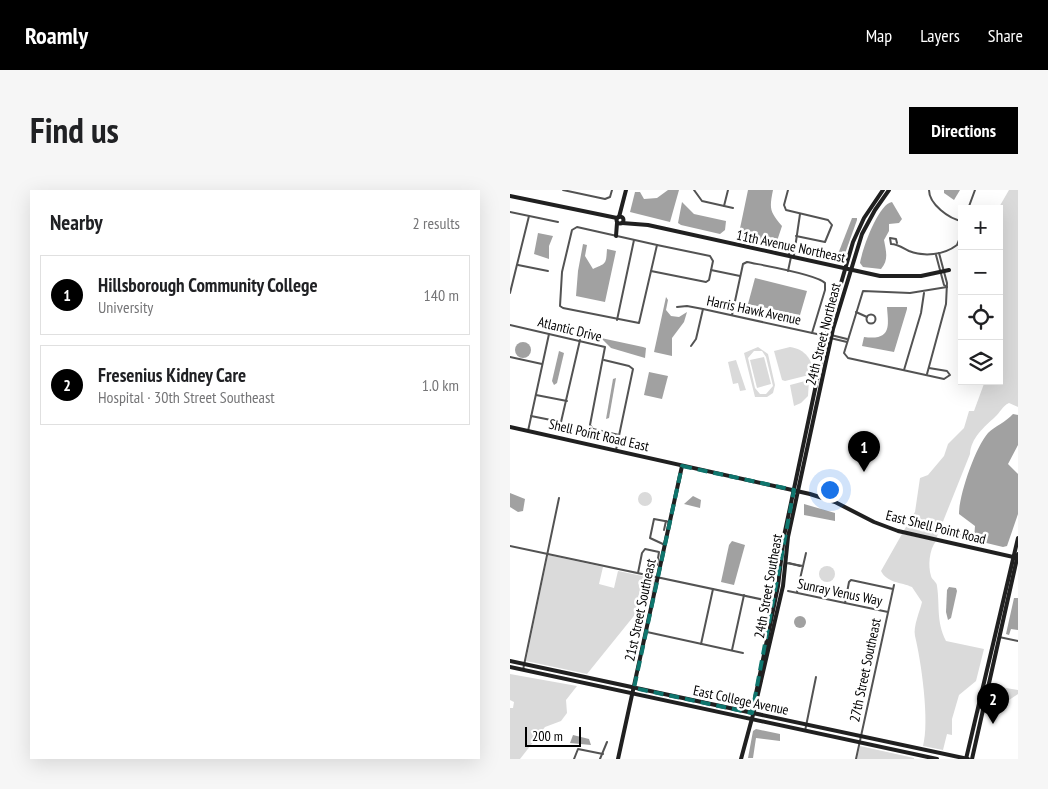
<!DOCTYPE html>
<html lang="en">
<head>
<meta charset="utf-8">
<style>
  body { margin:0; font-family:"PT Sans Narrow",sans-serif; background:#f6f6f6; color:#202124 }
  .controls { position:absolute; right:15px; top:15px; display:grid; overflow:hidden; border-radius:0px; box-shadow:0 5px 20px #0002 }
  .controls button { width:45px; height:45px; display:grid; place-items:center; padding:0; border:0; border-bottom:1px solid #e0e0e0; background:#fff; color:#202124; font:25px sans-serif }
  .scale { position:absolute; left:15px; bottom:12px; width:56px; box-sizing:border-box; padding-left:5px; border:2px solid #000; border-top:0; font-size:14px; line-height:18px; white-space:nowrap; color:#000; -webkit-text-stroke:4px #fff; paint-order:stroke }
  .you { position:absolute; left:319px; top:299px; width:18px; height:18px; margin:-12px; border:4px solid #fff; border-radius:50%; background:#1a73e8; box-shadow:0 0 0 8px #1a73e833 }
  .badge { display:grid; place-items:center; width:32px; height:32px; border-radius:50%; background:#000; color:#fff; font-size:16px; font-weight:700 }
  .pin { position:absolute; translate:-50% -41px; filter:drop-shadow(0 1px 2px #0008) }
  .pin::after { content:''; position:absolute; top:26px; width:18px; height:15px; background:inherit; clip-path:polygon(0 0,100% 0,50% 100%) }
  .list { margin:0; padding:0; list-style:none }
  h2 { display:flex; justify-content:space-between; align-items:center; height:65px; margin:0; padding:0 20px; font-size:21px }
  h2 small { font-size:16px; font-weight:400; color:#757577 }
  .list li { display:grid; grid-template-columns:32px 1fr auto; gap:15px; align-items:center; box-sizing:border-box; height:80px; margin:0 10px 10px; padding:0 10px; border:1px solid #e0e0e0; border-radius:0px }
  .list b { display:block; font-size:19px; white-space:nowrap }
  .list p { margin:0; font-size:16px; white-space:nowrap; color:#757577 }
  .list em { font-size:16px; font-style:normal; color:#757577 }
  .icon { flex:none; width:28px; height:28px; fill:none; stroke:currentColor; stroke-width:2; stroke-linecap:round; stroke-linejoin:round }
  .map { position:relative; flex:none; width:508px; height:569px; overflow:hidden; border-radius:0px }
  header { display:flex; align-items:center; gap:30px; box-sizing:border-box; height:70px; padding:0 25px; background:#000; color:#fff }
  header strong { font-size:24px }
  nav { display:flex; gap:28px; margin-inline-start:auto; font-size:18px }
  .intro { display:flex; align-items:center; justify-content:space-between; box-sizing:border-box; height:120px; padding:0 30px }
  h1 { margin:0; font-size:35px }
  .button { padding:12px 22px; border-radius:0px; background:#000; color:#fff; font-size:18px; font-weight:700 }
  main { display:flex; gap:30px; padding:0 30px }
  aside { flex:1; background:#fff; border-radius:0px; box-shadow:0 5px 20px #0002 }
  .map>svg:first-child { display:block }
  .green { fill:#dadada; fill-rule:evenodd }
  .water { fill:#a1a1a1 }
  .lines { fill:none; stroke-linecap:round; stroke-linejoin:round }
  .street { stroke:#535353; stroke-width:2 }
  .secondary { stroke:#202020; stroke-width:4 }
  .marked { fill:none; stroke:#0f766e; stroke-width:4; stroke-dasharray:10 6; stroke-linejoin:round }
  .labels { text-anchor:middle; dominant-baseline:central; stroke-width:5; stroke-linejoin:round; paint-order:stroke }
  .street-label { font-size:14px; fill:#000; stroke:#fff }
</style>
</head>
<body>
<header>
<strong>Roamly</strong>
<nav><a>Map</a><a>Layers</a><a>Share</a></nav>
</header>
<div class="intro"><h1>Find us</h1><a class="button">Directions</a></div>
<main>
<aside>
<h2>Nearby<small>2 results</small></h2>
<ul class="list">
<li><span class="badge">1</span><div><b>Hillsborough Community College</b><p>University</p></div><em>140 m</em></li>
<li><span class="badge">2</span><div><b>Fresenius Kidney Care</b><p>Hospital · 30th Street Southeast</p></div><em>1.0 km</em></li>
</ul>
</aside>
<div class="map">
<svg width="508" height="569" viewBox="0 0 508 569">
  <rect width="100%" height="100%" fill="#fff"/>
  <!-- green -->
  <g class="green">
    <path d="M499,0h9v217l-9,-4c-7,3 -9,10 -14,14 -11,10 -24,21 -25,37l-34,85 -33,-7 12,-20 5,-34 8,-3 16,-19 4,-12 16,-16 5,-17h5l11,-30h14l-1,-172z"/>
    <path d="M248,157l10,7 7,31 -2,8 -6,4h-12l-11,-44zM244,161h8l4,6 7,29 -7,8h-6l-5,-6 -7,-30z"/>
    <path d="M280,157c15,2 23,13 23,27l-28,7 -3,-1 -8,-29z"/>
    <polygon points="254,167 261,194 247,198 240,170"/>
    <polygon points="226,170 236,200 230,201 228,193 223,194 218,172"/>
    <polygon points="299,190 298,206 291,213 284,216 280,195"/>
    <circle cx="135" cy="309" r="7"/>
    <path d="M392,344l34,7c-7,9 -8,25 -5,35 1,4 6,6 6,10 3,20 -1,35 9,55l38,8 -8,32 -17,14 -7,24v16l-5,-1 -4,16 -20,-4c7,-24 -2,-86 -8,-110 -2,-10 5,-25 7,-34l-10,-15c-11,-5 -25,-4 -31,-16z"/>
    <polygon points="38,365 93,377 89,394 104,398 108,381 147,389 144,401 77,484 16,471"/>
    <circle cx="317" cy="384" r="8"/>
    <polygon points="0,484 67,496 56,510 57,523 51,531 35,537 10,569 0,569 0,518 3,518 4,512 0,510"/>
    <polygon points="490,497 508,500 508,504 499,510 498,506 493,505"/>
    <polygon points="350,556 404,568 404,569 347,569"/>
  </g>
  <!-- water -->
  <g class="water">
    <polygon points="158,0 169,0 160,32 120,22 125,2 130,2 134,9 147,8"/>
    <path d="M238,0h25c-4,20 -3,21 9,36l-7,21 -37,-9z"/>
    <polygon points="434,0 450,0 444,10 434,3"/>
    <polygon points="172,12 184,24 216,31 215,40 210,44 171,35 168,33"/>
    <path d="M382,12l10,17 -3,4 -10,1v7l-5,9c2,11 5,20 -3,29l-18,-2 -3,-4c2,-13 18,-59 32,-61z"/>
    <polygon points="342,28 347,28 347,30 332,72 329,72 328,64"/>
    <polygon points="28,43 43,46 39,56 39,69 24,64"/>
    <path d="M73,54l4,1 -2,11 8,13c13,-6 13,-4 14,-20l9,2 -11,51 -29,-6 2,-25z"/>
    <polygon points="245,88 297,101 290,125 238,114"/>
    <polygon points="156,107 158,110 156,120 161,126 169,127 177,122 174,132 162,148 162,166 144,162"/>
    <path d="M377,117h20v2l-13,43 -32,-6 2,-9c29,4 24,-13 23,-30z"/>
    <polygon points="91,148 133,157 136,158 135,168 101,158"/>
    <circle cx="13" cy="160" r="8"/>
    <polygon points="49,161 54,163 47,193 44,195 42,191"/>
    <polygon points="139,182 158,186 152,209 134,205"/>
    <polygon points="106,188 99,228 96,229 103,189"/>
    <path d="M503,224l5,1v30l-10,19 10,10v40l-11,32 -4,1 -29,-7 1,-14 -16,-12c0,-19 16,-66 29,-81 7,-7 18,-11 25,-19z"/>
    <polygon points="0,303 15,309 13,321 8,322 0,317"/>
    <polygon points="183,306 191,310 190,318 174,314"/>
    <polygon points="294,314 325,323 325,331 294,325"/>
    <polygon points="444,339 454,341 454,348 443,347"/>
    <polygon points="222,351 235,355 224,395 211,392 219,355"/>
    <polygon points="439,397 446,398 447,401 441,428 438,430 436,422 437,400"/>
    <polygon points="504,408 508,408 508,440 501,439 499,445 496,444"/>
    <circle cx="290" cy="432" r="6"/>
    <polygon points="481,495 490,497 493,505 498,505 499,510 485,519 476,517"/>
    <polygon points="246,539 270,544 270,551 246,548 243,568 238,568 243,541"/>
    <polygon points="63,545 79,549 81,555 60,553"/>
  </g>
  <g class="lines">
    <!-- street -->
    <g class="street">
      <polyline points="53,0 95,9 100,7 102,0"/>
      <polyline points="184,0 192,11 223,18"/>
      <polyline points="278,0 274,15 276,20 318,30 322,35 315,52 286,46"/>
      <path d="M419,0c0,14 20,29 33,31"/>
      <polyline points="214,16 218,0"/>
      <polyline points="458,19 465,0"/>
      <polyline points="0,22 48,32"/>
      <polygon points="67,37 147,55 129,133 53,118 50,116 52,82 62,40"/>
      <path d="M387,53l-1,-4 -6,-1 1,6c7,0 12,4 18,7 15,6 35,4 48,-6l5,-12"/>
      <polyline points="279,65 280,57 284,55"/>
      <polyline points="284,65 290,24"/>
      <polyline points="426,65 434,95 437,97"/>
      <polyline points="8,75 38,81"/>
      <polyline points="201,80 230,86"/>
      <polyline points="141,81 196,92 199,90 203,71 200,66 147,55"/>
      <polyline points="278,81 281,67"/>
      <polyline points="0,103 19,26"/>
      <polyline points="167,117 177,116 193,119 316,146"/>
      <polyline points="346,122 357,127"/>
      <circle cx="361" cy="129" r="4.5"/>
      <path d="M222,125l11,-51 4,-2c14,3 70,12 78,21v7l-13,43"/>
      <polyline points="107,130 124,50"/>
      <polyline points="0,135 95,157 80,235 83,239 109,245"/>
      <polyline points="317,144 337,149"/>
      <polyline points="316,147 337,152"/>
      <polyline points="181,156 186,149 193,119"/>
      <polyline points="0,167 32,174"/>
      <polyline points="94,170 119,176 123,179 106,260"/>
      <polyline points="419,178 437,181 440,185 434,189 338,168 334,163 353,101 400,103 437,97"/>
      <polyline points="394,180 411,123 414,103"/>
      <polyline points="417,184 436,114 437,93 429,63"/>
      <polyline points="26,205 57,211"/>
      <polyline points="21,226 51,232 70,150"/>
      <polyline points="18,241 39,144"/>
      <polyline points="154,340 156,331"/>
      <polyline points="155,355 140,348 144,329 160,332"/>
      <polyline points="0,356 264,412"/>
      <polyline points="276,373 293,376"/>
      <polyline points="279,373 290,376"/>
      <polyline points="128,383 132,363 135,359 149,362 147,375 142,378"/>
      <polyline points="278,401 378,422"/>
      <polyline points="287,402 296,363"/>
      <polyline points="335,413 339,392 341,390 383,399"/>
      <polyline points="137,442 233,463"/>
      <polyline points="489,447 508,451"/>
      <polyline points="191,454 203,399"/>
      <polyline points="222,460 234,405"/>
      <polyline points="13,480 49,308"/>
      <polyline points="295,541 306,487"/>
      <polyline points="64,569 68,559 93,564"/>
      <polyline points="90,569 97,552"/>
      <polyline points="346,569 384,395"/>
    </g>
    <!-- secondary -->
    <g class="secondary">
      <polyline points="0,6 107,28"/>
      <circle cx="110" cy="30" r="3.5"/>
      <polyline points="109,27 116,0"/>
      <polyline points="112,33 138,35 370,86 411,86 439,80"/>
      <polyline points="106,46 107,33"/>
      <polyline points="0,237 300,304 325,312 364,332 388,341 508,368"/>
      <polyline points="0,471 458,569"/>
      <polyline points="0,477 427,569"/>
      <polyline points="242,523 268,396 274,346 318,138 343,52 354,28 373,0"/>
      <polyline points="108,569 172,276"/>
      <polyline points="231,569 244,521 273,396 278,347 323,139 352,44 365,20 379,0"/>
      <polyline points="456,569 508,348"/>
      <polyline points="462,569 508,364"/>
    </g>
  </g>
  <!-- marked area -->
  <path class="marked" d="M172,276l112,24 -42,223 -118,-25z"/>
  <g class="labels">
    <!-- street labels -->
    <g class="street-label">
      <text transform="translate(281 56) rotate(12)">11th Avenue Northeast</text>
      <text transform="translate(244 120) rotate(12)">Harris Hawk Avenue</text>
      <text transform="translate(60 139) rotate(14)">Atlantic Drive</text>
      <text transform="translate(313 144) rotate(-76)">24th Street Northeast</text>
      <text transform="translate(89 245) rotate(13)">Shell Point Road East</text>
      <text transform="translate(426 337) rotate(14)">East Shell Point Road</text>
      <text transform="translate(258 396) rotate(-80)">24th Street Southeast</text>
      <text transform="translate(330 402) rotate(12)">Sunray Venus Way</text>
      <text transform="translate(130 420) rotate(-78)">21st Street Southeast</text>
      <text transform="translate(355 480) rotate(-78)">27th Street Southeast</text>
      <text transform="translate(231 510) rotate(12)">East College Avenue</text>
    </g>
  </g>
</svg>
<div class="controls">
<button>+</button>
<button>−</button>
<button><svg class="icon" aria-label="locate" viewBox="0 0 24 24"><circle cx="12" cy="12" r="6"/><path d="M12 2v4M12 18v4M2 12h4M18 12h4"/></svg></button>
<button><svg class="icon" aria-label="layers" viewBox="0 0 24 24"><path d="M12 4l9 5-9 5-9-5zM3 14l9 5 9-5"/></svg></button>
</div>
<div class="scale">200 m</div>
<div class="you"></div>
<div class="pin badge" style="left:354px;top:282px">1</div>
<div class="pin badge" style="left:483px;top:534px">2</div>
</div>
</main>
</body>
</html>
